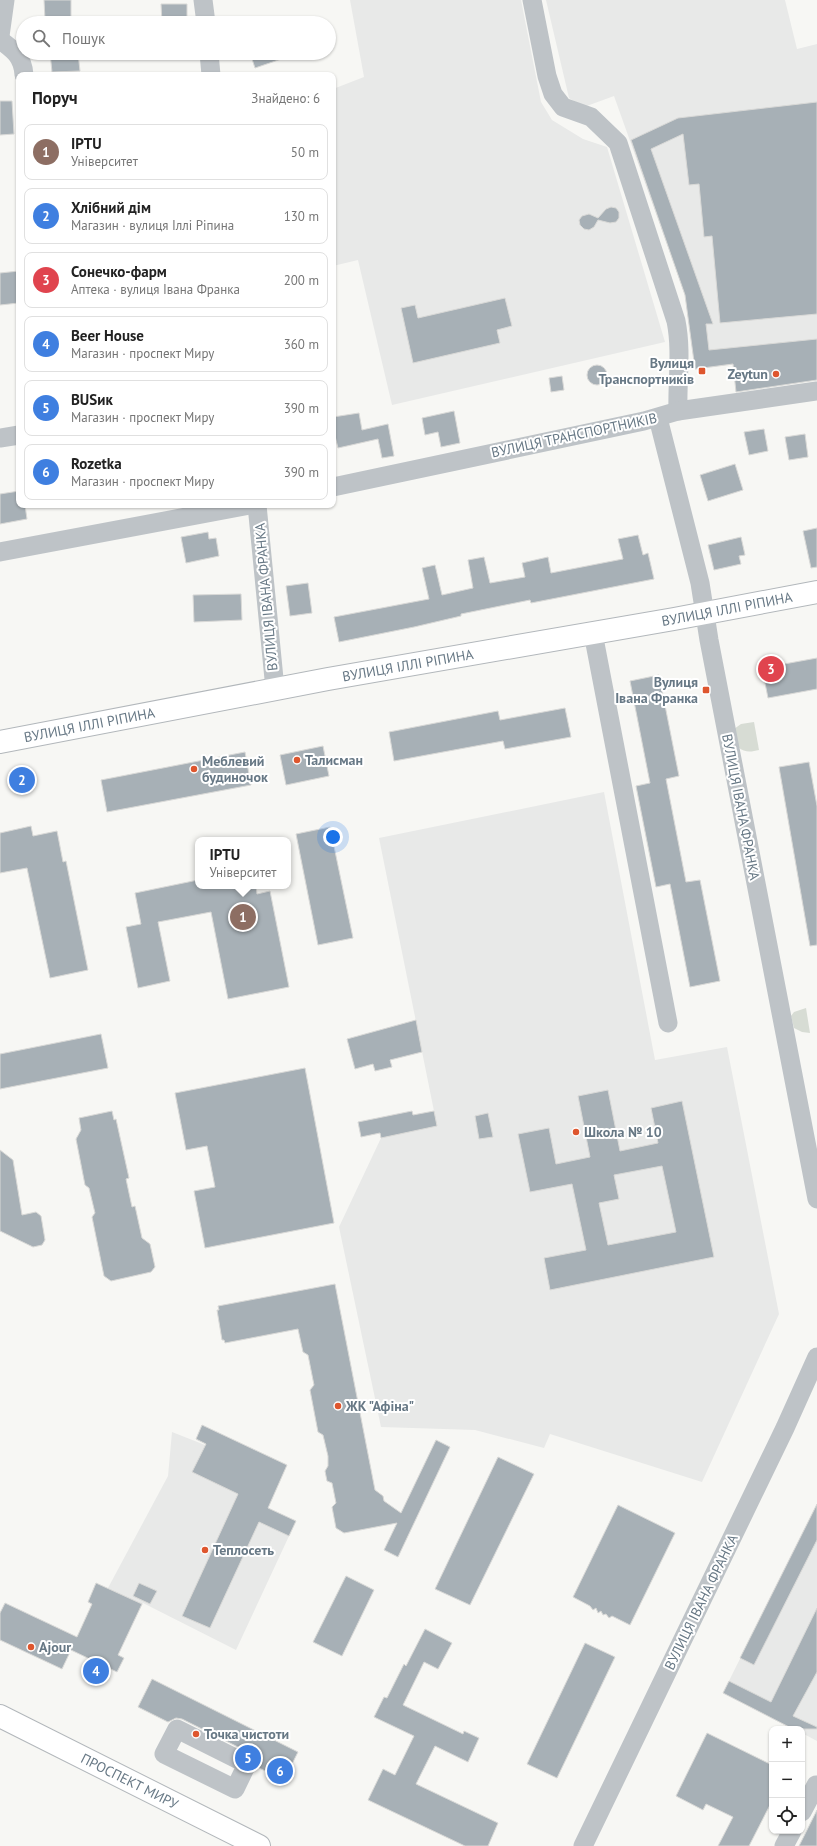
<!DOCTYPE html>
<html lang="uk">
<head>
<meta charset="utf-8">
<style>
  body { margin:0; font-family:"PT Sans",sans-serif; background:#f6f6f6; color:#222 }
  .controls { position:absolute; right:12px; bottom:12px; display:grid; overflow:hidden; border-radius:8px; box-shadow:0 1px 3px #0004 }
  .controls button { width:36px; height:36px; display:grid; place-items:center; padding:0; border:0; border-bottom:1px solid #e0e0e0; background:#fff; color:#222; font:20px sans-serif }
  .you { position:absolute; left:333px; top:837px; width:14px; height:14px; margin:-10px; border:3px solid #fff; border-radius:50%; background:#1a73e8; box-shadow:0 0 0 6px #1a73e833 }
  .badge { display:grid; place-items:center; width:26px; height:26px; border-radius:50%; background:#de562e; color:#fff; font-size:13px; font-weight:700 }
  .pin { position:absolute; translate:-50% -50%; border:2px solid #fff; box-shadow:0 1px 4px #0006 }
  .popup { position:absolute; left:195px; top:837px; width:96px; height:52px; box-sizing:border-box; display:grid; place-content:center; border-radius:8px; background:#fff; filter:drop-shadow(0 1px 3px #0005); font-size:13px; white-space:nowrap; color:#767676 }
  .popup b { font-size:15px; color:#222 }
  .popup::after { content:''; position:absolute; left:50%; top:100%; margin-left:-8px; border:8px solid transparent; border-top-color:#fff }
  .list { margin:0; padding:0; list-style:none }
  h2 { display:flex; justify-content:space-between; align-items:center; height:52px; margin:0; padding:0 16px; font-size:17px }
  h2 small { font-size:13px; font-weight:400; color:#767676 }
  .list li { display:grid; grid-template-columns:26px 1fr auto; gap:12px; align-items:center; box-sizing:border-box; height:56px; margin:0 8px 8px; padding:0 8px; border:1px solid #e0e0e0; border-radius:8px }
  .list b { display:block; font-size:15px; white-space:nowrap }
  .list p { margin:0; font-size:13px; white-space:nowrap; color:#767676 }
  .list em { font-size:13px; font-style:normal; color:#767676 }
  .icon { flex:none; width:22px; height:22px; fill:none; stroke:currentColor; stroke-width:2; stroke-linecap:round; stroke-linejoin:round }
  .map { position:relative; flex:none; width:817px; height:1846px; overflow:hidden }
  .search { position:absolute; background:#fff; box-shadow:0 1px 3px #0004; left:16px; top:16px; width:320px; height:44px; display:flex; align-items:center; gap:10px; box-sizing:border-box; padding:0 14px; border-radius:22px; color:#767676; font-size:15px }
  .panel { position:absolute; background:#fff; box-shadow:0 1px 3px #0004; left:16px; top:72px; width:320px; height:436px; border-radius:8px }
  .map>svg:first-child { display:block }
  .built { fill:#e8e9e8 }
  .green { fill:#d7dcd4 }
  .building { fill:#a7b0b6; stroke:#d9d9d7; fill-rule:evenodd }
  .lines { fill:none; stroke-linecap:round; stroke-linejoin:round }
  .major-casing { stroke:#b2b7bb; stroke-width:24 }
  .minor { stroke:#bec3c7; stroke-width:19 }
  .major { stroke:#fff; stroke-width:22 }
  .poi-dot { fill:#de562e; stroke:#fff; stroke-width:1.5 }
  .labels { text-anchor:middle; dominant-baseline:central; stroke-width:4; stroke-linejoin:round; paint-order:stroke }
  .poi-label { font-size:14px; font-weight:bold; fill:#677885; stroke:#fff; text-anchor:start }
  .street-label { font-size:14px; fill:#677885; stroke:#fff }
</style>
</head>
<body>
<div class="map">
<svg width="817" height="1846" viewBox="0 0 817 1846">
  <rect width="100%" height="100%" fill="#f7f7f4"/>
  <!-- built -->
  <g class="built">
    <polygon points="350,0 521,0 541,102 552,120 583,139 607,147 665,342 392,405 358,260 333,266 333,89 364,77"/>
    <polygon points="546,0 785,0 797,49 817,44 817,355 695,369 685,295 614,96 584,107 569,98"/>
    <polygon points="604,792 655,1060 727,1047 779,1314 702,1482 550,1434 544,1448 475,1430 381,1427 339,1227 381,1138 437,1126 379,838"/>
    <polygon points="172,1432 205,1445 280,1481 268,1508 296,1521 236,1650 143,1603 134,1621 104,1607 111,1590 108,1588 168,1476"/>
    <polygon points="817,1504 817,1741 802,1733 802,1729 793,1729 723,1693"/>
  </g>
  <!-- green -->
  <g class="green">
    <path d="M754,722l5,28c-8,2 -14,3 -21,-3l-4,-18 7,-5z"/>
    <polygon points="806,1008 810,1033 802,1032 794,1028 791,1016 794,1012"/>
  </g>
  <!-- building -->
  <g class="building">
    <polygon points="44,0 71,0 71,19 45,20"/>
    <polygon points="161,4 187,4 187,23 162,23"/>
    <polygon points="50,53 78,53 80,71 52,72"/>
    <polygon points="250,53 293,53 293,55 255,68"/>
    <polygon points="0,101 12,101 14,134 0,135"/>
    <polygon points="817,102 817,314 720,323 712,236 704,237 699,184 689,185 683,134 651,149 713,324 706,324 709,350 817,339 817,380 736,392 733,364 695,369 685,295 631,140 678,118"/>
    <polygon points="611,207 616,208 619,212 619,218 616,222 610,223 598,220 594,227 589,230 584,229 580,225 579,220 582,216 589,214 598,218 606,209"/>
    <polygon points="19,271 19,303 0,305 0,273"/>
    <polygon points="505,298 512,326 497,330 500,343 413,363 401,308 415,305 418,318"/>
    <circle cx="597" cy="375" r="10"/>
    <polygon points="562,376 564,390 551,392 549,378"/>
    <polygon points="454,411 460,443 441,447 438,432 425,435 422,418"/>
    <polygon points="359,413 362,430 388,424 394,456 382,458 378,439 338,448 333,428 333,417"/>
    <polygon points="764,429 768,451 749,455 744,432"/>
    <polygon points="805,434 808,457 789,460 785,437"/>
    <polygon points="735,464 743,490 708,501 700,475"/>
    <polygon points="19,491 19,505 25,505 27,519 0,524 0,494"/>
    <polygon points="817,528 817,567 811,568 803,531"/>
    <polygon points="208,532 209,539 216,538 219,556 186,563 181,537"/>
    <polygon points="638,535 643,555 648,553 654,579 531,603 530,600 461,614 461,616 414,627 339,642 334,617 429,599 422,568 435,565 442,595 473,588 468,560 484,557 490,583 525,577 522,563 548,557 551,573 623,559 618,539"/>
    <polygon points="741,537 745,555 739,556 741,564 714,570 708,545"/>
    <polygon points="308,583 312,613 290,616 286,586"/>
    <polygon points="241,594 242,620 194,622 193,595"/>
    <polygon points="817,658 817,689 768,698 762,668"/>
    <polygon points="659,675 679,776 666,779 686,882 700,880 720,981 690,987 670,884 656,887 636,786 650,783 630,681"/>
    <polygon points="565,708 571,737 505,749 503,741 394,761 389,732 498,711 500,720"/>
    <polygon points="323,746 329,776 286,785 280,755"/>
    <polygon points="245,752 251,785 107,812 101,780"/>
    <polygon points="809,762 817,806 817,945 810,946 779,767"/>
    <polygon points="31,826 33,836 57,831 63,862 66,861 88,970 50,978 27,868 0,873 0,833"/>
    <polygon points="330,827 353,938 318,945 296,834"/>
    <polygon points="198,880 198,886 256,886 257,894 270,891 289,987 228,999 211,912 158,922 170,981 138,988 126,927 141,924 135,893"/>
    <polygon points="416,1020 422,1052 390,1060 392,1067 375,1071 373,1064 355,1069 347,1039"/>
    <polygon points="101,1034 108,1068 0,1089 0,1054"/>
    <polygon points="305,1068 334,1223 205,1248 194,1191 215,1187 207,1146 186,1150 175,1093"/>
    <path d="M608,1090l12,61 38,-8 -7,-35 31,-7 32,156 -164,33 -6,-32 42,-8 -14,-66 -42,8 -12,-58 31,-6 7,36 34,-7 -12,-61zM662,1166l14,66 -68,13 -9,-42 20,-4 -5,-24z"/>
    <polygon points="112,1111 114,1120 116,1119 129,1178 126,1179 132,1207 135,1206 142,1238 150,1244 155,1267 151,1272 111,1281 104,1276 92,1217 95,1213 89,1188 85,1185 76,1139 81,1130 79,1118"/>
    <polygon points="412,1111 413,1115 434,1111 437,1126 381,1138 380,1133 361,1137 358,1122"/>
    <polygon points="488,1113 493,1137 479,1139 475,1116"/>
    <polygon points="0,1150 13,1160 22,1215 36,1212 41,1216 45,1240 42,1245 33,1247 0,1231"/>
    <polygon points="335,1284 375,1490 383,1496 384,1501 401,1513 436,1440 450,1447 398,1557 384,1550 397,1523 344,1533 336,1528 332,1507 336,1503 332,1483 327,1481 325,1471 328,1466 328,1456 323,1435 318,1432 310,1390 314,1385 308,1355 303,1352 298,1329 225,1343 224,1340 222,1340 217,1310 219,1310 218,1306"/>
    <polygon points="202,1425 287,1465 268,1508 296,1521 289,1536 259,1522 210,1628 182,1616 238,1494 192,1472 206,1444 196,1439"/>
    <polygon points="498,1457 534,1474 470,1605 435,1589"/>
    <polygon points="817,1504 817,1540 754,1665 740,1658"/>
    <polygon points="618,1505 675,1533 630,1625 612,1616 609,1618 606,1614 603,1615 601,1611 598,1613 596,1608 593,1610 590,1606 573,1597"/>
    <polygon points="346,1576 374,1590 342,1656 313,1642"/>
    <polygon points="96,1583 142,1604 118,1655 124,1658 117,1672 71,1650 62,1669 0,1640 0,1613 5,1603 77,1637 92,1604 88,1602"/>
    <polygon points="139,1583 157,1591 150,1604 133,1596"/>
    <polygon points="817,1608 817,1672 793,1716 817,1727 817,1729 793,1729 723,1693 729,1681 771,1702"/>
    <polygon points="425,1629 452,1643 438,1669 424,1662 403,1705 463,1734 464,1731 479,1738 468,1762 435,1746 416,1784 498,1823 488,1846 465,1846 368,1800 383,1769 395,1775 414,1736 374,1717 384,1697 387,1698 404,1664 406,1666"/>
    <polygon points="585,1643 615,1657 557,1778 527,1764"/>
    <polygon points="152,1679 298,1752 284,1780 257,1767 256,1758 252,1754 182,1719 176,1718 168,1722 138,1707"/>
    <polygon points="707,1733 772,1765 772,1801 749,1846 718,1846 733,1817 706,1804 703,1810 676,1796"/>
    <polygon points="817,1810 817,1846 799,1846"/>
  </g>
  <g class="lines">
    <defs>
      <g id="major">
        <path id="s1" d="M0,742l328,-63 346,-60 143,-27"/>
        <path id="s2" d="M0,1716l259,130"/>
      </g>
    </defs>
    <!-- major casing -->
    <use href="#major" class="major-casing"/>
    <!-- minor -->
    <g class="minor">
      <polyline points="203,0 206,23"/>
      <path d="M532,0l15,76 6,18 10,13 28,10 27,26 58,178c6,30 1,60 2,90"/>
      <polyline points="0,36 5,0"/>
      <path d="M0,40c14,10 23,17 24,35"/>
      <polyline points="209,53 211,75"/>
      <polyline points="658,418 700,583 709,640 817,1199"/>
      <polyline points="0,438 19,435"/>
      <polyline points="333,487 644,421 678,411 817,391"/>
      <polyline points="257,505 275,689"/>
      <polyline points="0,552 250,505"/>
      <polyline points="593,633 668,1023"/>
      <polygon points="177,1729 247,1764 235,1789 164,1754"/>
      <polyline points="802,1812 816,1785 817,1785"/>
      <polyline points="583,1846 785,1428 817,1357"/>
      <polyline points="784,1846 792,1831"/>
    </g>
    <!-- major -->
    <use href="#major" class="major"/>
  </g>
  <!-- markers -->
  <g class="poi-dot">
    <rect x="698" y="367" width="8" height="8" rx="2"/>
    <circle cx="776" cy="374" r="4"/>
    <rect x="702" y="686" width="8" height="8" rx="2"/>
    <circle cx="297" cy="760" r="4"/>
    <circle cx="194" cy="769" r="4"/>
    <circle cx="576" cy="1132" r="4"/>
    <circle cx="338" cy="1406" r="4"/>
    <circle cx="205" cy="1550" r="4"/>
    <circle cx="31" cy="1647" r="4"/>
    <circle cx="196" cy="1734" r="4"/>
  </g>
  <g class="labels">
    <!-- poi labels -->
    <g class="poi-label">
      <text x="694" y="363" text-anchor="end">Вулиця<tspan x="694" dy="16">Транспортників</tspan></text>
      <text x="768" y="374" text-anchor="end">Zeytun</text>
      <text x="698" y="682" text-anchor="end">Вулиця<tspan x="698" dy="16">Івана Франка</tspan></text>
      <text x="305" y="760">Талисман</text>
      <text x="202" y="761">Меблевий<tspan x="202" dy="16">будиночок</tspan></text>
      <text x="584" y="1132">Школа № 10</text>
      <text x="346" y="1406">ЖК "Афіна"</text>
      <text x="213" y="1550">Теплосеть</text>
      <text x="39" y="1647">Ajour</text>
      <text x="204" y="1734">Точка чистоти</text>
    </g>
    <!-- street labels -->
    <g class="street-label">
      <text transform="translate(574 435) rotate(-12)">ВУЛИЦЯ ТРАНСПОРТНИКІВ</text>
      <text transform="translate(266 597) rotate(-95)">ВУЛИЦЯ ІВАНА ФРАНКА</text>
      <text stroke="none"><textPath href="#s1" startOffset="739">ВУЛИЦЯ ІЛЛІ РІПИНА</textPath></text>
      <text stroke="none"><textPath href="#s1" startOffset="415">ВУЛИЦЯ ІЛЛІ РІПИНА</textPath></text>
      <text stroke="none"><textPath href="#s1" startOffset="91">ВУЛИЦЯ ІЛЛІ РІПИНА</textPath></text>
      <text transform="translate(741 807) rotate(79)">ВУЛИЦЯ ІВАНА ФРАНКА</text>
      <text transform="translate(701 1602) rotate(-64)">ВУЛИЦЯ ІВАНА ФРАНКА</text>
      <text stroke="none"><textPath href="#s2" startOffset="145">ПРОСПЕКТ МИРУ</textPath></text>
    </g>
  </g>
</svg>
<div class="controls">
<button>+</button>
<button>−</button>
<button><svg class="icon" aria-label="locate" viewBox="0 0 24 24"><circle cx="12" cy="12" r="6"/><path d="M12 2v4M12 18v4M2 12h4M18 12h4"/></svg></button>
</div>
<div class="you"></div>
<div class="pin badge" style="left:243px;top:917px;background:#8d6e63">1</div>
<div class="popup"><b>IPTU</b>Університет</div>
<div class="pin badge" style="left:22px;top:780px;background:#3f7fe0">2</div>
<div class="pin badge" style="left:771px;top:669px;background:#e0444e">3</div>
<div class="pin badge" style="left:96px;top:1671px;background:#3f7fe0">4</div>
<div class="pin badge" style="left:248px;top:1758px;background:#3f7fe0">5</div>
<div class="pin badge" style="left:280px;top:1771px;background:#3f7fe0">6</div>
<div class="search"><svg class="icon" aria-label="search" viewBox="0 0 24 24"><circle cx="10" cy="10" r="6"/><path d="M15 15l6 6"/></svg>Пошук</div>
<section class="panel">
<h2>Поруч<small>Знайдено: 6</small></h2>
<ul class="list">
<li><span class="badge" style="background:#8d6e63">1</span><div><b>IPTU</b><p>Університет</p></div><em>50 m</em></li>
<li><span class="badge" style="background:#3f7fe0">2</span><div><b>Хлібний дім</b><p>Магазин · вулиця Іллі Ріпина</p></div><em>130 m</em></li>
<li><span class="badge" style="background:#e0444e">3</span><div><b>Сонечко-фарм</b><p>Аптека · вулиця Івана Франка</p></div><em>200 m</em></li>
<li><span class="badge" style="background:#3f7fe0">4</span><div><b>Beer House</b><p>Магазин · проспект Миру</p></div><em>360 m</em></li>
<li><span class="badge" style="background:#3f7fe0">5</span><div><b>BUSик</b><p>Магазин · проспект Миру</p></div><em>390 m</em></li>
<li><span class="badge" style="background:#3f7fe0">6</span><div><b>Rozetka</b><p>Магазин · проспект Миру</p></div><em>390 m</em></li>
</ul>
</section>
</div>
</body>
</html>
